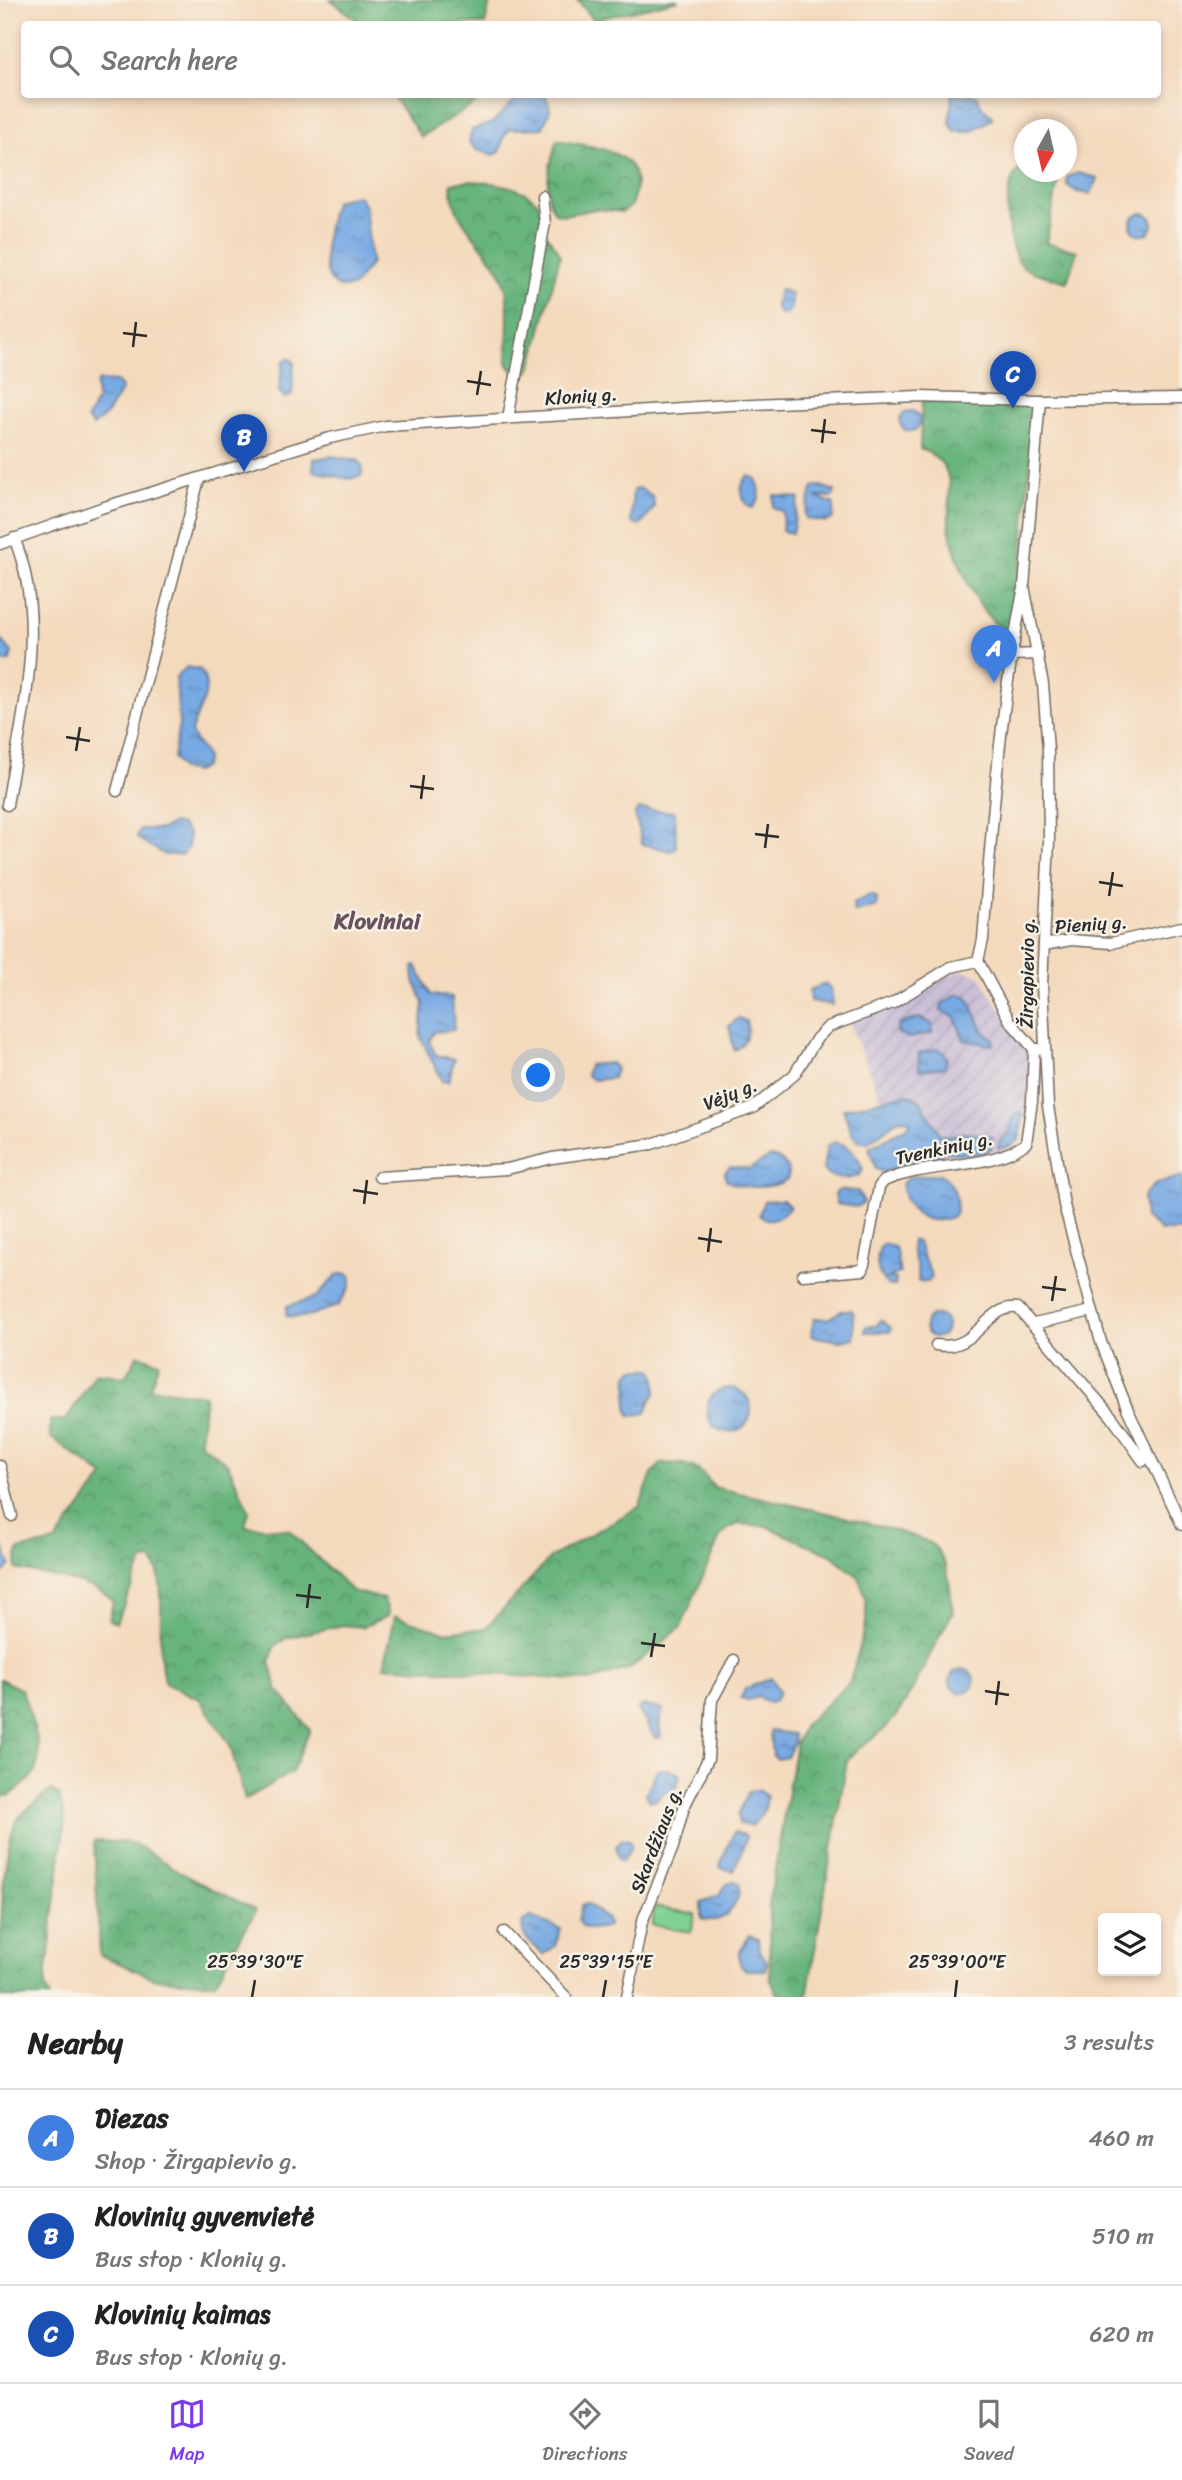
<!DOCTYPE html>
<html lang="en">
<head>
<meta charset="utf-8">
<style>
  body { margin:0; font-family:Sriracha,sans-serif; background:#f2f2f2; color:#222 }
  .controls { position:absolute; right:21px; bottom:21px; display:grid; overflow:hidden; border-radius:7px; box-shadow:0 4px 10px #0003 }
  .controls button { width:63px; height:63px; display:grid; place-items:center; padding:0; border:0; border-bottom:2px solid #e0e0e0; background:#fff; color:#222; font:35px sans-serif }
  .compass { position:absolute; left:1014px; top:119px; width:63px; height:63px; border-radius:50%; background:#fff; box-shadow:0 4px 10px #0003; rotate:188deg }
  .you { position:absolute; left:539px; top:1076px; width:24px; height:24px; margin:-18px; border:5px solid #fff; border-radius:50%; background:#1a73e8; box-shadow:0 0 0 10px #1a73e833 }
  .badge { display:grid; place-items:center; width:46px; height:46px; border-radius:50%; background:#7c3aed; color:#fff; font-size:23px; font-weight:700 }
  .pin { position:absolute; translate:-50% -58px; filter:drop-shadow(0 2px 4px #0008) }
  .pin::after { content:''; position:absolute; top:37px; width:24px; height:21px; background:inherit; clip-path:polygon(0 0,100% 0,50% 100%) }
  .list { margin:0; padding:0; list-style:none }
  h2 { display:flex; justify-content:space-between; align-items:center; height:91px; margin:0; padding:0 28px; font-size:30px }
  h2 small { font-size:23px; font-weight:400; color:#767676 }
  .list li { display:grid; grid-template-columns:46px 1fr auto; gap:21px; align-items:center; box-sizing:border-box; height:98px; padding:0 28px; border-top:2px solid #e0e0e0 }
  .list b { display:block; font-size:26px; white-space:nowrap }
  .list p { margin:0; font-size:23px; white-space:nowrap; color:#767676 }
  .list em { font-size:23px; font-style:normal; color:#767676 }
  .icon { flex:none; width:38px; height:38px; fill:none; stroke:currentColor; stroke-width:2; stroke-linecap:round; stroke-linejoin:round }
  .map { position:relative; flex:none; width:1182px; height:1997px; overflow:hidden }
  .search { position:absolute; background:#fff; box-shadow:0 4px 10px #0003; left:21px; right:21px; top:21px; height:77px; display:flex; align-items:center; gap:18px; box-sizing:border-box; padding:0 24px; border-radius:7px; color:#767676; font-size:26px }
  .sheet { height:385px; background:#fff }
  nav { display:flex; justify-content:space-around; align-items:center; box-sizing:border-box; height:98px; border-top:2px solid #e0e0e0; background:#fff; font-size:19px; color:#767676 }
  nav a { display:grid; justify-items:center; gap:4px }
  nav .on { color:#7c3aed }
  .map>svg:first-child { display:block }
  .industrial { fill:url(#industrial-furrows) }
  .forest { fill:url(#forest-crowns); stroke:#4a7054; stroke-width:2 }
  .park { fill:#80d293; stroke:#567e5f; stroke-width:2 }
  .water { fill:url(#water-ripples); stroke:#516a87; stroke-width:2 }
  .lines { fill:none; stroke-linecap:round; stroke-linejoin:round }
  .street-casing { stroke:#71685e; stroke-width:13 }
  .street { stroke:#fff; stroke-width:10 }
  .ticks { fill:none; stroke:#2b2b2b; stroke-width:2.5 }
  .labels { text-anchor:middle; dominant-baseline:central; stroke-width:5; stroke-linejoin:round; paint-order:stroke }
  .street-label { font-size:19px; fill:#2b2b2b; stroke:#f7f3e8 }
  .quarter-label { font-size:23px; font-weight:bold; fill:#6a515e; stroke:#f7f3e8 }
  .ticks-label { font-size:18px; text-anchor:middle; fill:#2b2b2b; stroke:#f7f3e8; stroke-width:5; stroke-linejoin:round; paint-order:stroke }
</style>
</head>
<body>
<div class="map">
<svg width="1182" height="1997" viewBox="0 0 1182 1997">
  <defs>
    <pattern id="industrial-furrows" width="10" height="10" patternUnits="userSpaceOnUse" patternTransform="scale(1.75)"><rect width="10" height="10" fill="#cabfd6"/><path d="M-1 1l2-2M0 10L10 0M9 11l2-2" fill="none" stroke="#aea4b8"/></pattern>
    <pattern id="forest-crowns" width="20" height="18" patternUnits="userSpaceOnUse" patternTransform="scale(1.75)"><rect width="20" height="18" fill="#68b47d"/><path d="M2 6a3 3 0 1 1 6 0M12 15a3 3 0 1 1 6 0" fill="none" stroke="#569367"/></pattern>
    <pattern id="water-ripples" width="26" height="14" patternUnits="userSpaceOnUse" patternTransform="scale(1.75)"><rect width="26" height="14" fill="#77a9e3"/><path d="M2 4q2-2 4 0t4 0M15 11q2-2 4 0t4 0" fill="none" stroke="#628ab8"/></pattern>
  </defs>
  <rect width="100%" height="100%" fill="#f7f3e8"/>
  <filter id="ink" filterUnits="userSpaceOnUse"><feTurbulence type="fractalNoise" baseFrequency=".0143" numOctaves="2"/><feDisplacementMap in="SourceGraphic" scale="14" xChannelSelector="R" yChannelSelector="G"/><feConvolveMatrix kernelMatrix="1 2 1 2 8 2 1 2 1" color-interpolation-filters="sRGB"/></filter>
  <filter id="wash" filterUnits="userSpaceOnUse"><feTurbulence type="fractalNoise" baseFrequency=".00686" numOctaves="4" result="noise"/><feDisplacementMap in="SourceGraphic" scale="28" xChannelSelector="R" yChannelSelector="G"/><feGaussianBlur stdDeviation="1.57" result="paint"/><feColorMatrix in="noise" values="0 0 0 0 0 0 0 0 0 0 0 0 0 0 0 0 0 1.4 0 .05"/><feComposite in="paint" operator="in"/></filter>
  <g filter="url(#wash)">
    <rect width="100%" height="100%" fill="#f4dabd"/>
    <!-- industrial -->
    <polygon class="industrial" points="960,970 979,975 1030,1057 1030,1085 1021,1140 1006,1150 992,1153 991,1137 976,1133 940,1135 925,1106 900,1095 882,1101 849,1023"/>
    <!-- forest -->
    <g class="forest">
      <polygon points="331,0 495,0 490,2 485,24 362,24"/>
      <polygon points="577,0 679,0 594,20"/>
      <polygon points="392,95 476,95 476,103 421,137"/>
      <path d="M557,140c38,8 98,10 73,67l-8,5 -26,-3 -32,6 -8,-2c-16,-17 -5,-53 1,-73z"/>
      <path d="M1019,170l40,7 -13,66 31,8 -10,31c-13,-4 -31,-7 -42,-14 -20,-13 -24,-85 -6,-98z"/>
      <path d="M472,181c20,2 50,4 65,21 6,7 4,20 5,28l15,18 3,8 -29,113c-9,10 -18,5 -24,-6 -1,-26 6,-68 -7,-91 -18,-32 -48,-49 -49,-89z"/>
      <path d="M922,401l109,5 3,10 -12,145 -13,73c-7,-5 -15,-11 -21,-18 -15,-16 -34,-62 -38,-84 -6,-36 13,-67 -30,-83z"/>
      <path d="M138,1355l21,7 -9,26 55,7 -5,48 28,21 21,47 -4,15 44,4 63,61 32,8 5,16 -26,12 -20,-2 -57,13 -12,9 -4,14 7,28 33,41 -18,42 -47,27 -15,-54 -30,-46 -34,-15c-14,-32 5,-100 -14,-124l-9,1 -27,62 -7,-3 4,-18c-16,-21 -71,-27 -97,-33l2,-19 37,-8 49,-66 -54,-39v-17h16l30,-47 29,4z"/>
      <path d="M662,1463c28,1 34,0 52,24 34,9 207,43 221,60 15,18 15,44 18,66 -23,35 -35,75 -62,109 -12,15 -32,22 -44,38l-40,237h-28l-9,-19 -1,-73 27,-162 8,-18 46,-43 16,-59v-23l-7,-23 -28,-22 -65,-29 -27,-2 -10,4 -9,9 -39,90 -50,41 -42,13 -205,-15 11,-50 49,16 42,-4 65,-71 88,-50 14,-35z"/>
      <path d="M0,1679l22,11c6,22 25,62 12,83 -5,10 -17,16 -25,23l-9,-1z"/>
      <path d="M50,1791l9,4 6,24 -20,168 5,10h-50c0,-42 0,-145 17,-177 9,-11 22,-20 33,-29z"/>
      <polygon points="94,1841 134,1843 188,1877 256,1910 215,1983 156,1979 100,1955"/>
    </g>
    <!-- park -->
    <polygon class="park" points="655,1907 695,1914 691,1932 652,1925"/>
    <!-- water -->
    <g class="water">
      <polygon points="520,95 546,95 550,109 543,128 510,129 504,136 500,152 494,155 477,150 469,142 472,130 492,123"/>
      <polygon points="952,95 977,95 982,108 992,116 992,119 970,132 955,132 950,123"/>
      <polygon points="1078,173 1097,178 1091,194 1077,192 1067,185 1067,177"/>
      <path d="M358,195l7,10 6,58 -17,23c-44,13 -27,-64 -19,-85z"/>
      <circle cx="1142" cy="224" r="11"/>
      <polygon points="780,289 791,294 791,308 786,315 780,314 775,305"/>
      <polygon points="289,358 294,362 292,395 285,398 279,392 283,361"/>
      <polygon points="99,381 117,382 122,389 106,415 93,426 87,419 97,400 96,384"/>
      <circle cx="910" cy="421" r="10"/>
      <polygon points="332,456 359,461 363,468 361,476 349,479 313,471 314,459"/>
      <path d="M748,476l7,2c7,9 6,23 -3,30 -12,-6 -14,-23 -4,-32z"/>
      <polygon points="820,486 835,491 833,497 816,497 834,504 833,518 827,522 807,519 805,515 813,487"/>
      <polygon points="639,488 653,497 654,507 642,524 636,525 631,522 633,491"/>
      <polygon points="774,495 799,498 792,533 782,531 783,512 773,507"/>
      <polygon points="0,638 12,652 10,661 0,662"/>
      <path d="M187,667l14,3c13,22 -4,40 -10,62 4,15 22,20 12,36l-8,4 -14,-3 -8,-12 6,-32 -3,-48z"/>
      <polygon points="638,809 675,812 676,849 670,851 642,844 635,814"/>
      <polygon points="173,823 181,825 189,834 188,847 182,855 165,855 137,838 140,829 163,829"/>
      <polygon points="871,895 877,899 876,907 854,912 853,903"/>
      <polygon points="416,965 431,995 452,997 454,1030 434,1032 429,1042 436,1055 454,1059 449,1081 442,1081 420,1036 424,1003 414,981 413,967"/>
      <polygon points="826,984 831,989 833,1005 810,1001 809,990"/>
      <polygon points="958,994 968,997 983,1031 994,1040 993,1045 964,1040 955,1017 941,1011 942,1004"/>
      <path d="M739,1018l7,3c4,12 -1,24 -12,29l-5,-24z"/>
      <polygon points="920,1018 932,1024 932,1033 910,1038 897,1033 899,1024"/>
      <polygon points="939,1048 947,1057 945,1067 919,1070 919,1053"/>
      <polygon points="611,1063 616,1069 613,1078 594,1080 586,1075 589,1065"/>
      <path d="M907,1094l13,6 20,35 10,1 15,-4 27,5 -1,12c-30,15 -53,-8 -78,9l25,-6 4,3 -2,5 -57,12 -7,-3 -7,-21 40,-22 1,-6 -11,-1 -30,23h-9l-8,-8 -9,-25z"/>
      <polygon points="1020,1112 1023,1116 1018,1141 1010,1146 998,1148 999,1142 1009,1132 1014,1115"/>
      <path d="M835,1142c14,2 24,15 28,28l-5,6c-12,4 -27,4 -35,-6l4,-24z"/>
      <path d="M770,1157c13,1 19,9 18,21 -12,12 -48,11 -62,2l-1,-8 5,-5 19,2z"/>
      <path d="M939,1174c15,5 20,27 16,41 -26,15 -52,-4 -53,-32l9,-6z"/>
      <polygon points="1182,1176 1182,1231 1161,1231 1145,1218 1143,1197 1154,1185"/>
      <polygon points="839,1190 858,1191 864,1202 857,1207 837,1204 835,1194"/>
      <path d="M783,1200l7,7c-7,10 -21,17 -31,8l5,-14z"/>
      <path d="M912,1240l5,2 15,35 -4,5 -10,-1c3,-15 -10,-27 -6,-41z"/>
      <path d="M882,1244l13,3 5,26 -12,5 8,1 -1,7 -7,-1c-12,-9 -14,-29 -6,-41z"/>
      <polygon points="345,1273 351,1276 351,1285 338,1306 305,1317 286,1316 287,1306 316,1297 337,1275"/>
      <polygon points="852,1310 854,1315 854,1338 841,1341 811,1336 814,1318 828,1319 841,1311"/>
      <circle cx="936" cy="1326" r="11"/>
      <polygon points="881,1320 891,1328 890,1332 865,1332 866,1326 876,1326"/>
      <polygon points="635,1369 652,1369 656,1377 656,1394 650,1401 646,1413 631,1416 627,1408 628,1375"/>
      <circle cx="729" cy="1410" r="22"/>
      <polygon points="0,1539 10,1565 4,1572 0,1572"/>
      <circle cx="962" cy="1681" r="12"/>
      <polygon points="771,1678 779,1692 775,1701 769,1703 759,1697 748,1700 741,1698 745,1689"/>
      <polygon points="643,1705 663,1710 659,1724 661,1737 655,1738 638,1709"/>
      <polygon points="770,1731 793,1734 794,1742 787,1757 777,1759 772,1755"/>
      <polygon points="666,1769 680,1774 677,1787 663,1793 655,1801 650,1801 646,1794 657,1770"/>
      <polygon points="759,1790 767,1797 765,1809 752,1826 739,1824 738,1815 749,1791"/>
      <polygon points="734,1832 745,1835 746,1839 734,1871 721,1868 720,1865"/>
      <polygon points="622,1839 629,1840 632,1846 623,1861 619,1859 616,1846"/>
      <path d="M735,1881l4,3c2,21 -16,43 -38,34v-16l17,-6 9,-12z"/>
      <polygon points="588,1904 607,1919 608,1927 588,1929 581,1926 578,1920 582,1905"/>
      <path d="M531,1917l30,12 -6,17 -12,9c-9,-12 -24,-16 -20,-34z"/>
      <polygon points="749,1936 758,1939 759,1949 767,1962 765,1970 746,1970 740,1964 739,1953"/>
    </g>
  </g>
  <g filter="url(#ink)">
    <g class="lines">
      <defs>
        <g id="street">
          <polyline points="1040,400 1024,586 1043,684 1048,750 1049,841 1042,984 1048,1106 1064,1205 1101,1342 1127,1408 1182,1525"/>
          <polyline points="508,418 545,223 542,196"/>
          <polyline points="0,544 101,508 330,438 386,426 731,405 919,397 1040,400 1182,398"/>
          <polyline points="1010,655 1038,654"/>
          <polyline points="117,791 199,479"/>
          <path d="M7,805c14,-86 42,-183 7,-267"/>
          <polyline points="1044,945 1071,940 1111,943 1182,927"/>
          <path d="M978,961l5,-21c9,-117 17,-233 40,-348"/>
          <polyline points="978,961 1010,1021 1034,1049 1038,1049"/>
          <polyline points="379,1177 507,1169 552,1158 652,1144 753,1108 794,1075 817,1038 828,1027 893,1003 951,967 978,961"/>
          <path d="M803,1275l60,-5 16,-83 5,-6c42,-19 108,-11 142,-38l6,-42 2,-52"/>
          <polyline points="1034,1324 1092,1311"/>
          <path d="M936,1345c42,8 49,-41 82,-37l94,109 31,44"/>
          <polyline points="0,1466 12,1516"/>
          <polyline points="504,1932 566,1997"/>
          <polyline points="627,1997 642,1922 673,1847 684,1807 708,1759 712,1700 734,1660"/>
        </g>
      </defs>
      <!-- street casing -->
      <use href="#street" class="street-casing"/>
      <!-- street -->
      <use href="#street" class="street"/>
    </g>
  </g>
  <!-- ticks -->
  <path class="ticks" d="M123,333l24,3M133,347l3,-25M467,381l24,4M477,395l4,-24M811,430l25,3M822,443l3,-24M66,737l24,4M76,751l4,-24M410,786l24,3M421,799l3,-24M755,834l24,3M765,848l3,-24M1099,882l24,4M1109,896l4,-24M353,1190l25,4M364,1204l3,-24M698,1238l24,4M708,1252l3,-24M1042,1287l24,3M1052,1301l4,-25M296,1595l25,3M307,1608l3,-24M641,1643l24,3M651,1657l4,-24M985,1691l24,4M996,1705l3,-24M252,1997l3,-17M603,1997l3,-17M955,1997l2,-17"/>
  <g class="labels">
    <!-- street labels -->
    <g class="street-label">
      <text transform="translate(581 396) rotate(-4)">Klonių g.</text>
      <text transform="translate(1091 924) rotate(-4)">Pienių g.</text>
      <text transform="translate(1027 973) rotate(-89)">Žirgapievio g.</text>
      <text transform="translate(730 1094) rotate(-22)">Vėjų g.</text>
      <text transform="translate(944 1148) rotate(-12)">Tvenkinių g.</text>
      <text transform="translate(656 1840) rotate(-69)">Skardžiaus g.</text>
    </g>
    <!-- quarter labels -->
    <g class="quarter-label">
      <text x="377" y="921">Kloviniai</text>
    </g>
  </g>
  <g class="ticks-label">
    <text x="255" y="1968">25°39'30"E</text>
    <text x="606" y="1968">25°39'15"E</text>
    <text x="957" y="1968">25°39'00"E</text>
  </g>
</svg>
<div class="controls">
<button><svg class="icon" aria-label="layers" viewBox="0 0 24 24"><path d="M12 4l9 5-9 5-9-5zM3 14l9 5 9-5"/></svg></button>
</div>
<svg class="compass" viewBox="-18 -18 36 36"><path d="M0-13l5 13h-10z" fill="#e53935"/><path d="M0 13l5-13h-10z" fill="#767676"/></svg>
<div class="you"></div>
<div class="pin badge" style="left:994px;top:683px;background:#3f7fe0">A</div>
<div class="pin badge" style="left:244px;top:472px;background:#1a4fb4">B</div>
<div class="pin badge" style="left:1013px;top:409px;background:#1a4fb4">C</div>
<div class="search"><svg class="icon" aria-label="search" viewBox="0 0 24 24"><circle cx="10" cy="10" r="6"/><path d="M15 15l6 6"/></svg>Search here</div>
</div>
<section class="sheet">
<h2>Nearby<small>3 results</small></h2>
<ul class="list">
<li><span class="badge" style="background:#3f7fe0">A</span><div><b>Diezas</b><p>Shop · Žirgapievio g.</p></div><em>460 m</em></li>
<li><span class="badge" style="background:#1a4fb4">B</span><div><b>Klovinių gyvenvietė</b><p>Bus stop · Klonių g.</p></div><em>510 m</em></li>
<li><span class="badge" style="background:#1a4fb4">C</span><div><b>Klovinių kaimas</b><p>Bus stop · Klonių g.</p></div><em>620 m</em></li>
</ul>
</section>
<nav>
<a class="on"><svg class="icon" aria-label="map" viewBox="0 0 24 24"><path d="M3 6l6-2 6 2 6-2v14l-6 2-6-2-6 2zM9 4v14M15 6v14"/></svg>Map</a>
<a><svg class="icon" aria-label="directions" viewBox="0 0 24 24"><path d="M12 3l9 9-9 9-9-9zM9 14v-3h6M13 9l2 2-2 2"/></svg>Directions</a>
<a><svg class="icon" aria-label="saved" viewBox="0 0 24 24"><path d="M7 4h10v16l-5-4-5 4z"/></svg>Saved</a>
</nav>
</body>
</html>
